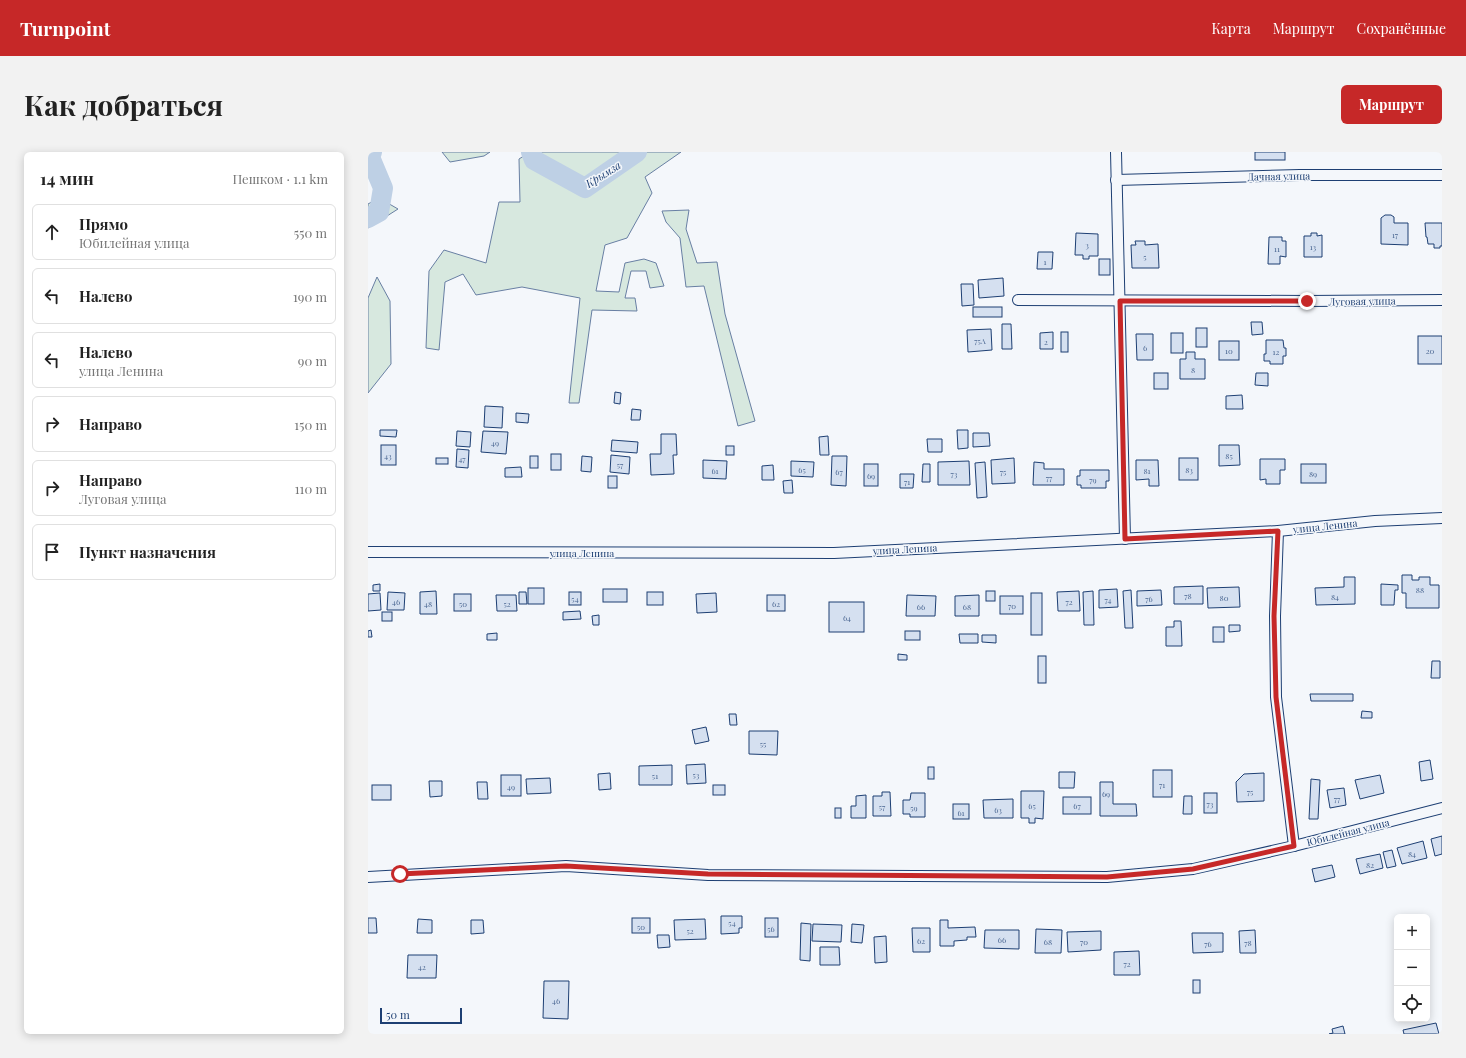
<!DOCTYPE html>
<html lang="ru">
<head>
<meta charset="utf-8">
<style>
  body { margin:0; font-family:"Playfair Display",serif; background:#f2f2f2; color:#222 }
  .controls { position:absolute; right:12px; bottom:12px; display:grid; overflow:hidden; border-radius:6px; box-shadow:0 2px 10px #0003 }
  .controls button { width:36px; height:36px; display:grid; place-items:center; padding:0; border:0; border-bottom:1px solid #e0e0e0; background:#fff; color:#222; font:20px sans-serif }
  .scale { position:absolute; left:12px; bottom:10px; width:82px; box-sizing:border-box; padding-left:4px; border:2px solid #1d3f73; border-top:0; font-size:11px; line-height:14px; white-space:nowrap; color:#1d3f73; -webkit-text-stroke:3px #f4f7fb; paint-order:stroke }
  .stop { position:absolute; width:12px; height:12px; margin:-9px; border:3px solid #c62828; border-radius:50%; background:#fff }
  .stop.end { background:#c62828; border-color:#fff; box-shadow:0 1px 4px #0008 }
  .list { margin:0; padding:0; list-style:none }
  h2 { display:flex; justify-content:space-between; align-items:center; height:52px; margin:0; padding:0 16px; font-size:17px }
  h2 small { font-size:13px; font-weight:400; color:#767676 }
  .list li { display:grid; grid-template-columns:26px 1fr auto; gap:12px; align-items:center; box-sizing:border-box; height:56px; margin:0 8px 8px; padding:0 8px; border:1px solid #e0e0e0; border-radius:6px }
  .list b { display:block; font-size:15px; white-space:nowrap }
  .list p { margin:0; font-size:13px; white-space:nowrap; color:#767676 }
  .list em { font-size:13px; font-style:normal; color:#767676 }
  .icon { flex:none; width:22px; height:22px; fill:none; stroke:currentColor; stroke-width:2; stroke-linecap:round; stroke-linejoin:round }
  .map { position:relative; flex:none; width:1074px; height:882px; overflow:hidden; border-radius:6px }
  header { display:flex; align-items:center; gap:24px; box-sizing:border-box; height:56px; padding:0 20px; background:#c62828; color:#fff }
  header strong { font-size:19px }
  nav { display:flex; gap:22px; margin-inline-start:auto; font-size:14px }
  .intro { display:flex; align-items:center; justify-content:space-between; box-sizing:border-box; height:96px; padding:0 24px }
  h1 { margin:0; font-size:28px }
  .button { padding:10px 18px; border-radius:6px; background:#c62828; color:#fff; font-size:14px; font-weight:700 }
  main { display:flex; gap:24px; padding:0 24px }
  aside { flex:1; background:#fff; border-radius:6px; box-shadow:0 2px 10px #0003 }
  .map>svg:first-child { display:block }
  .green { fill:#d7e8df; stroke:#687fa3 }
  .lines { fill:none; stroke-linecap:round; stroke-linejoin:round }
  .river { stroke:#bed0e5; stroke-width:20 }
  .building { fill:#d5e0f0; stroke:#1d3f73 }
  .street-casing { stroke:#1d3f73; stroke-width:12 }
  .street { stroke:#f4f7fb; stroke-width:10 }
  .route { stroke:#c62828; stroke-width:5 }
  .labels { text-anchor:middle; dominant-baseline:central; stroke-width:3; stroke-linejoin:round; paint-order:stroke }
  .number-label { font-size:8px; fill:#4b6792 }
  .street-label { font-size:10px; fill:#1d3f73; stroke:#f4f7fb }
  .water-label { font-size:11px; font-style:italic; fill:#1d3f73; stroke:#f4f7fb }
</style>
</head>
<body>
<header>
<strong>Turnpoint</strong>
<nav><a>Карта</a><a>Маршрут</a><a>Сохранённые</a></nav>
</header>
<div class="intro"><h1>Как добраться</h1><a class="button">Маршрут</a></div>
<main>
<aside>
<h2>14 мин<small>Пешком · 1.1 km</small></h2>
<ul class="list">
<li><svg class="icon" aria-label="ahead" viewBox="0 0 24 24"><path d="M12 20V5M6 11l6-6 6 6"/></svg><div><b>Прямо</b><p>Юбилейная улица</p></div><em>550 m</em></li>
<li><svg class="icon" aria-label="left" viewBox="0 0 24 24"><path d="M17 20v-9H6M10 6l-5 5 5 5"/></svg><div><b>Налево</b></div><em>190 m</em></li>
<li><svg class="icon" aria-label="left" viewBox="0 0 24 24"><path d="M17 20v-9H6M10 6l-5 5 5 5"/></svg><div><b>Налево</b><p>улица Ленина</p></div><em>90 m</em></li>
<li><svg class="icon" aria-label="right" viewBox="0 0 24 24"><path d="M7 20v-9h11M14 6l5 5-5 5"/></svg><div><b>Направо</b></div><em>150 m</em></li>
<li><svg class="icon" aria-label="right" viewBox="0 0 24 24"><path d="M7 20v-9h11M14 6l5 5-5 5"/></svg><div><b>Направо</b><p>Луговая улица</p></div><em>110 m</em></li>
<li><svg class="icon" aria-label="arrive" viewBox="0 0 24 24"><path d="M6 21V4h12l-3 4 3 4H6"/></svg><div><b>Пункт назначения</b></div></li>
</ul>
</aside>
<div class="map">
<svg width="1074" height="882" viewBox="0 0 1074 882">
  <rect width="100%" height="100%" fill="#f4f7fb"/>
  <!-- green -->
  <g class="green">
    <polygon points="74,0 122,0 116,4 82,10"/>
    <polygon points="162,0 313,0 277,25 284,41 259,86 237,93 228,139 251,140 257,111 276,107 288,111 296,134 282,136 278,119 263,119 257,146 267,146 269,159 224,158 211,251 201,251 212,146 154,135 108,143 95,122 77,130 71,198 58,196 61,119 76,98 118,111 131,50 152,50 151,7"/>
    <polygon points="11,46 30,57 0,76 0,52"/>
    <polygon points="321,58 318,77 329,111 349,110 357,162 387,269 370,274 336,134 318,135 312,86 298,70 294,59"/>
    <polygon points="9,125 22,149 23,212 0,241 0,146"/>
  </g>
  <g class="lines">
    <!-- river -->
    <g class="river">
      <polyline points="163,0 166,8 217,36 269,0"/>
      <polyline points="0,66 11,60 15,36 2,5 4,0"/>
    </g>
  </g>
  <!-- building -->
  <g class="building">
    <rect x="887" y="0" width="30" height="8"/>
    <polygon points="1017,63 1023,63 1026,65 1026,71 1040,71 1040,93 1013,92 1013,66"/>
    <polygon points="1057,71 1074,71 1074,94 1072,94 1072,96 1066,96 1066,92 1060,92 1059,85 1058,85"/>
    <polygon points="708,81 730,82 730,104 721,104 721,107 715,107 715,103 707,103"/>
    <polygon points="943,81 949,81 949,84 954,83 954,105 936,105 936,84 943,84"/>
    <polygon points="901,85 914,85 914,89 918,89 918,105 912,104 912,112 900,112"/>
    <polygon points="767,89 777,89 777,93 790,92 791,116 764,116 763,93 768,93"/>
    <polygon points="670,100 685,100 684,117 669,117"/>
    <rect x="731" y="107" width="11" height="16"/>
    <polygon points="635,126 636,144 611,146 610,128"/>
    <polygon points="593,132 605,132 606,153 594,154"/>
    <rect x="605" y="155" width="29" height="10"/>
    <polygon points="883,170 894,170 895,182 884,183"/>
    <polygon points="634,172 643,172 644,197 634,197"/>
    <rect x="828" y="176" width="11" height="19"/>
    <polygon points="623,177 624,198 600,200 599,178"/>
    <polygon points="685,180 685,197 672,197 672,181"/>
    <rect x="693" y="180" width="7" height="20"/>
    <rect x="803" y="181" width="12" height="20"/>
    <polygon points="768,182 785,182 785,208 769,208"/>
    <rect x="1050" y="184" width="24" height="28"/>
    <polygon points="898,188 915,188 916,196 918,196 918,204 915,204 915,212 902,212 902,209 896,209 896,202 898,202"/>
    <rect x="851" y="189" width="20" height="19"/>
    <polygon points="818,200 827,200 827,207 837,207 837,227 812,227 812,207 818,207"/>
    <rect x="786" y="221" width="14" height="16"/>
    <polygon points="888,221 900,221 900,234 887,233"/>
    <polygon points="247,240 253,241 252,252 246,251"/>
    <polygon points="874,243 875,257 858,257 858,244"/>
    <polygon points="117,254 135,255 134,276 116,275"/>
    <polygon points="264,257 273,258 272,268 263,268"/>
    <polygon points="148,261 161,262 160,271 148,270"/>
    <polygon points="12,278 29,278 28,285 12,284"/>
    <polygon points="589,278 600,278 600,296 590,297"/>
    <polygon points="89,279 103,280 102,295 88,294"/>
    <polygon points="115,279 140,280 138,302 113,300"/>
    <polygon points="605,281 621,281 622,294 605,295"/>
    <polygon points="293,282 308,282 309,303 305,303 306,322 283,323 282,302 293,302"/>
    <polygon points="460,284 461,303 452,303 451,285"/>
    <polygon points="559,287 574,287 574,300 560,300"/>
    <polygon points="244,288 270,290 269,301 243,299"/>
    <rect x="13" y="293" width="15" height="20"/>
    <polygon points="851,293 871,293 872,313 851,314"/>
    <rect x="358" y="294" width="8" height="9"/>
    <polygon points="89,297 101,298 100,316 88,315"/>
    <rect x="183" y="302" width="10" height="16"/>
    <polygon points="243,303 262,305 261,322 242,320"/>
    <rect x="162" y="304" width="8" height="12"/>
    <polygon points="214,304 224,305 223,320 213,319"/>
    <polygon points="464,304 479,304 478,334 463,333"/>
    <rect x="68" y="306" width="12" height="6"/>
    <polygon points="646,306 647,331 624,332 623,308"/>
    <rect x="811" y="306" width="19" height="22"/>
    <polygon points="892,307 917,307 917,318 912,318 912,332 898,332 898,327 892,328"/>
    <polygon points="335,308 359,309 358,327 335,326"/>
    <polygon points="768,308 790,308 791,334 781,334 781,327 768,328"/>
    <polygon points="423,309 446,310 445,325 423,324"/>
    <polygon points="601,309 602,333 570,333 570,310"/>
    <polygon points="617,310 619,345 609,346 607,311"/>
    <polygon points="666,310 676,311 676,317 696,317 696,333 665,333"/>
    <rect x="496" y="312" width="14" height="22"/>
    <polygon points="555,312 562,312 562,330 554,330"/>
    <rect x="933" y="312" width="25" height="19"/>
    <polygon points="405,313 406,328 394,328 394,314"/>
    <polygon points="153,315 154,325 137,325 137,316"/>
    <polygon points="712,318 741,318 741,329 738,329 738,336 713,336 713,333 709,333 709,324 712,324"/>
    <polygon points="532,322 546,322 545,336 532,336"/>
    <rect x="240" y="324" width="9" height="12"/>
    <polygon points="424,328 425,341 416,341 415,329"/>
    <polygon points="1034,423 1044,423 1044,428 1051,428 1051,425 1062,425 1062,433 1071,433 1071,456 1038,456 1038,441 1034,441"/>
    <polygon points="976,425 987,425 987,452 948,453 947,436 976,435"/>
    <polygon points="12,432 12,439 5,439 5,433"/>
    <polygon points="1013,432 1030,433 1030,438 1027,438 1026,453 1013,453"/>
    <polygon points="835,434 835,452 806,452 806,435"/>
    <polygon points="871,435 872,455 840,456 839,436"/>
    <rect x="160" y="436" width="16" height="16"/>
    <rect x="235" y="437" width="24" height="13"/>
    <polygon points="749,437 750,455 731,456 731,438"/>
    <polygon points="763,438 765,476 757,476 755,439"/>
    <polygon points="793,438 794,453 769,454 769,439"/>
    <polygon points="68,439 69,462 52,462 52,440"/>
    <rect x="618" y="439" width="9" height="10"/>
    <polygon points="711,439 712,459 690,459 689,440"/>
    <polygon points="725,439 726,473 716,473 715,440"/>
    <polygon points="20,440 37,441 36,458 19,458"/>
    <polygon points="151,440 158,440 159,452 151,452"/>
    <rect x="201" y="440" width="12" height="13"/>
    <rect x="279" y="440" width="16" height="13"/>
    <polygon points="12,441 13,458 0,459 0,442"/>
    <polygon points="348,441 349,460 329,461 328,442"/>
    <rect x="663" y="441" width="11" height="42"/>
    <rect x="86" y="442" width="17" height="17"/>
    <polygon points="128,443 148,443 149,459 129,459"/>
    <rect x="399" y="443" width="18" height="16"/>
    <polygon points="539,443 568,444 567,464 538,464"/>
    <polygon points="611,443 611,464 587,464 587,444"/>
    <rect x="632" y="444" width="23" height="18"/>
    <rect x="461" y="450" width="35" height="30"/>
    <polygon points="212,459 213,467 195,468 195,460"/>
    <rect x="14" y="460" width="10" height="9"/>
    <polygon points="231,463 231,473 225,473 224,464"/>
    <polygon points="806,469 813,469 814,494 798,494 798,475 806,475"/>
    <polygon points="861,473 872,473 872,479 861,480"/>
    <rect x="845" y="475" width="11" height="15"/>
    <polygon points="3,478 4,485 0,485 0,479"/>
    <rect x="537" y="479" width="15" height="9"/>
    <polygon points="129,481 129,488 119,488 119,482"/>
    <polygon points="591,482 610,482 610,491 592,491"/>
    <polygon points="614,483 628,483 628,491 614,490"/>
    <polygon points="530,502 539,503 539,508 530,508"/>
    <rect x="670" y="504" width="8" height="27"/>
    <polygon points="1064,509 1072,509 1072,526 1063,526"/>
    <polygon points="942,542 985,542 985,549 943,549"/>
    <polygon points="994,559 1004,560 1004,566 993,566"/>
    <polygon points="361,562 368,562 369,573 362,573"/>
    <polygon points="338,575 341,589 327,592 324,578"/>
    <polygon points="381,579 410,579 409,603 381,602"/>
    <polygon points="1062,608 1065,627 1053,629 1051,610"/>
    <polygon points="337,612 338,631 319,632 318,613"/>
    <polygon points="304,613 304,633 271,633 271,614"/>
    <rect x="560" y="615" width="6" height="12"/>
    <rect x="785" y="618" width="19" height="27"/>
    <polygon points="691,620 707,620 706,636 691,636"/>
    <polygon points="242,621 243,637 231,638 230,622"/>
    <polygon points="896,621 896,649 869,650 868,630 876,622"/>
    <rect x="133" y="623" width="20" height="21"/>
    <polygon points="1012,623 1016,641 992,647 987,628"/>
    <polygon points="182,626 183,641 159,642 158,627"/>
    <polygon points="943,627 952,628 950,667 941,667"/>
    <polygon points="61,629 74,629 74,644 62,645"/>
    <polygon points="109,630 119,630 120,647 110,647"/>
    <polygon points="732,630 745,630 745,652 768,652 769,664 732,664"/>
    <rect x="4" y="633" width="19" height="15"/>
    <rect x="345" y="633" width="12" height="10"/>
    <polygon points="976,636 978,653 962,656 959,638"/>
    <polygon points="653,639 676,639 675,667 667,666 667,671 661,671 661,666 653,666"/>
    <polygon points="514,640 522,640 523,664 505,664 505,644 514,644"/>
    <polygon points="543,641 557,641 557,665 542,665 542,662 535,662 535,648 542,648"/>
    <rect x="836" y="641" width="13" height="20"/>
    <polygon points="498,643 498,666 483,666 483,654 488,654 488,644"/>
    <polygon points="816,644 824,644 824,662 815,662"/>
    <rect x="695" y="645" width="28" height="17"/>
    <polygon points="645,647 645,666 616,666 615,648"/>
    <rect x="585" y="652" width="16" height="15"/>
    <rect x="467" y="656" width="6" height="10"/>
    <polygon points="1074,684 1074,702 1067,704 1063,687"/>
    <polygon points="1055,689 1059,706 1034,712 1029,696"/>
    <polygon points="1024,698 1028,714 1019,716 1015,700"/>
    <polygon points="1012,702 1015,716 992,722 988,707"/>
    <polygon points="964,713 967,725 947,730 944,717"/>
    <polygon points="353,764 374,764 374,776 371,776 371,781 353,782"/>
    <polygon points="0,766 8,766 9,781 0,781"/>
    <rect x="264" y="766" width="18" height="15"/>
    <rect x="397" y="766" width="13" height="19"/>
    <polygon points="50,767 64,768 64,781 49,781"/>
    <polygon points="337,767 338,787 307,788 306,768"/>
    <polygon points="103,768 115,768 116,781 103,782"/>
    <polygon points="572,768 580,768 580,776 607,775 608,785 599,785 599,788 586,789 586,794 572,794"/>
    <polygon points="433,771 443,772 442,809 432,808"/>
    <polygon points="445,772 474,773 473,790 444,789"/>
    <polygon points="484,772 496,773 494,791 483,790"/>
    <polygon points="544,776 562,776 562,800 545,800"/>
    <polygon points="668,777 694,778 693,801 667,801"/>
    <polygon points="617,778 651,778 651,797 616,796"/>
    <polygon points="887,778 888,801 872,801 871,779"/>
    <polygon points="733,779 733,798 700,800 699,780"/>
    <polygon points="824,781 855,781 855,800 825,801"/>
    <polygon points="289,783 301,783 302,795 290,796"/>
    <polygon points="518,784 519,810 507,811 506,785"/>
    <polygon points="452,795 471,795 472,813 452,813"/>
    <polygon points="771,799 772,823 746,823 746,800"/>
    <polygon points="40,803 69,803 68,826 39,826"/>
    <rect x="825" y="828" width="7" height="13"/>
    <polygon points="176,829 201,829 200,867 175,866"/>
    <polygon points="1068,871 1071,882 1036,882 1035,878"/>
    <polygon points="975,874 977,882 961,882 965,881 964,877"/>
  </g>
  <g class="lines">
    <defs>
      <g id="street">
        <polyline points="748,0 757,387"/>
        <polyline points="748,28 932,23 1074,23"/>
        <polyline points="650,148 939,149 1074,148"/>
        <polyline points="910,379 907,464 908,545 926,694"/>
        <polyline points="0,400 466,401 910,379 1007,369 1074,366"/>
        <polyline points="0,725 198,714 340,723 739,725 825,717 926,694 1074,656"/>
      </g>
    </defs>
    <!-- street casing -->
    <use href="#street" class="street-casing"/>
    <!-- street -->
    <use href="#street" class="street"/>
  </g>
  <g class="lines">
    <!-- route -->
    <polyline class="route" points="32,722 198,714 340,722 739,725 825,717 926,694 908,545 906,464 910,379 757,387 752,149 939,149"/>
  </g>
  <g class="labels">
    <!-- number labels -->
    <g class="number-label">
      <text x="1027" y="82">17</text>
      <text x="719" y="92">3</text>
      <text x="945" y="94">13</text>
      <text x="909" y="96">11</text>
      <text x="777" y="104">5</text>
      <text x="677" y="109">1</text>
      <text x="612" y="188">75А</text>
      <text x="678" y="189">2</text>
      <text x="777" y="195">6</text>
      <text x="861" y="198">10</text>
      <text x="1062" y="198">20</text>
      <text x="908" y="199">12</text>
      <text x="825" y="217">8</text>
      <text x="127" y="290">49</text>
      <text x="20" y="303">43</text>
      <text x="861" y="303">85</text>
      <text x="94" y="306">47</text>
      <text x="252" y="312">57</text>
      <text x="434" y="317">65</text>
      <text x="821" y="317">83</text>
      <text x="347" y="318">61</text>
      <text x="779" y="318">81</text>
      <text x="471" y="319">67</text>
      <text x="635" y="319">75</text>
      <text x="586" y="321">73</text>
      <text x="945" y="321">89</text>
      <text x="503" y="323">69</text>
      <text x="681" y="325">77</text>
      <text x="725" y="327">79</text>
      <text x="539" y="329">71</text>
      <text x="1052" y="437">88</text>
      <text x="820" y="443">78</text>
      <text x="967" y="444">84</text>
      <text x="856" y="445">80</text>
      <text x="207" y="446">54</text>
      <text x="781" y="446">76</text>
      <text x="740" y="447">74</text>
      <text x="28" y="449">46</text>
      <text x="701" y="449">72</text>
      <text x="60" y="451">48</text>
      <text x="95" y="451">50</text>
      <text x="139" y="451">52</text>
      <text x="408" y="451">62</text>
      <text x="644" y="453">70</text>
      <text x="553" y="454">66</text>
      <text x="599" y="454">68</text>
      <text x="479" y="465">64</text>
      <text x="395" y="591">55</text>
      <text x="328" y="622">53</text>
      <text x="287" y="623">51</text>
      <text x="794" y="632">71</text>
      <text x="143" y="634">49</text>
      <text x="882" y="639">75</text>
      <text x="738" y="641">69</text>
      <text x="969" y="646">77</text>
      <text x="842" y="651">73</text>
      <text x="664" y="653">65</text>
      <text x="709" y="653">67</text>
      <text x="514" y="654">57</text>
      <text x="546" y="655">59</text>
      <text x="630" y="657">63</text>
      <text x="593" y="660">61</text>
      <text x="1044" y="701">84</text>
      <text x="1002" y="712">82</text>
      <text x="364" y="770">54</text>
      <text x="273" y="774">50</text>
      <text x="403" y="776">56</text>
      <text x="322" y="778">52</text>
      <text x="634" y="787">66</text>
      <text x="553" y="788">62</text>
      <text x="680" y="789">68</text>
      <text x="716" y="789">70</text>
      <text x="880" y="790">78</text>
      <text x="840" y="791">76</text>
      <text x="759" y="811">72</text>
      <text x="54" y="814">42</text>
      <text x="188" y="848">46</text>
    </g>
    <!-- street labels -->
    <g class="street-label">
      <text transform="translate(911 24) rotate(-1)">Дачная улица</text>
      <text transform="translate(994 149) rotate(-1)">Луговая улица</text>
      <text transform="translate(957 374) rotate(-6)">улица Ленина</text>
      <text transform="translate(537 397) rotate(-3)">улица Ленина</text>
      <text x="214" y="401">улица Ленина</text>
      <text transform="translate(980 680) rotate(-14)">Юбилейная улица</text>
    </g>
    <!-- water labels -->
    <g class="water-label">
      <text transform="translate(235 22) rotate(-32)">Крымза</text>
    </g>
  </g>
</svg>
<div class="controls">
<button>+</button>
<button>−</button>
<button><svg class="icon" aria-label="locate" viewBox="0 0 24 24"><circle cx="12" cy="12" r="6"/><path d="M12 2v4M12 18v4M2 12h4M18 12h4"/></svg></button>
</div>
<div class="scale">50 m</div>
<div class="stop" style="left:32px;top:722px"></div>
<div class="stop end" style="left:939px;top:149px"></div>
</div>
</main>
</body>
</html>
